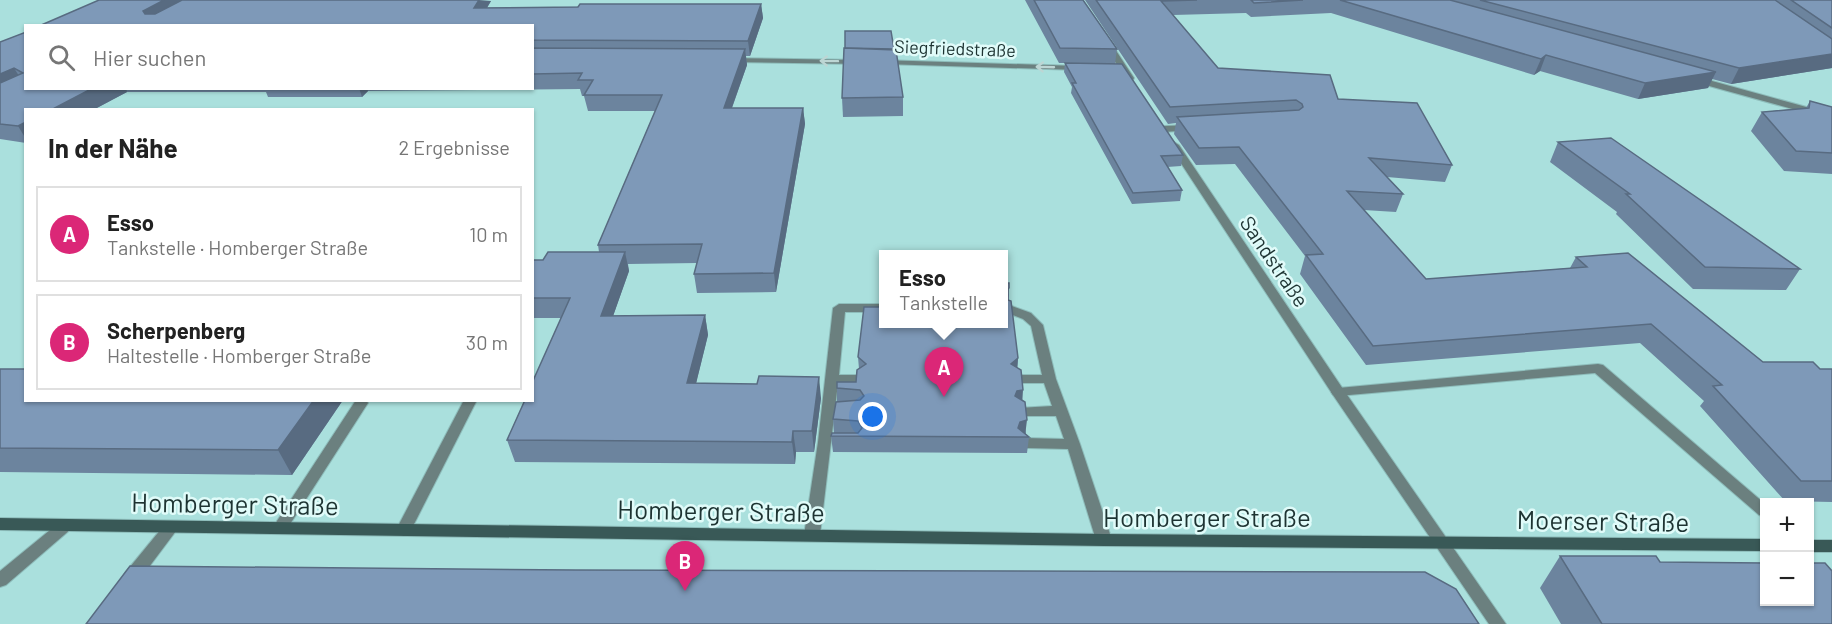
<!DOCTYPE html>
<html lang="de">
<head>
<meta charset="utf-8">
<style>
  body { margin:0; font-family:Barlow,sans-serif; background:#f6f6f6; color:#222 }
  .controls { position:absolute; right:18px; bottom:18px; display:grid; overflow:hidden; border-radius:0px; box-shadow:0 2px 4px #0004 }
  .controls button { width:54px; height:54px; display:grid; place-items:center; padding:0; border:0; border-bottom:2px solid #e0e0e0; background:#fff; color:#222; font:30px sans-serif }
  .you { position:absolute; left:873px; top:417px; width:21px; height:21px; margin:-15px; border:4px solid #fff; border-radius:50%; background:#1a73e8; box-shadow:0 0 0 9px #1a73e833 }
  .badge { display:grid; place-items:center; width:39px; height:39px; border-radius:50%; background:#db2777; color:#fff; font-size:20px; font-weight:700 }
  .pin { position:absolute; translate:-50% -50px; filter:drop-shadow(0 2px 3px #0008) }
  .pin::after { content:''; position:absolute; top:32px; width:21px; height:18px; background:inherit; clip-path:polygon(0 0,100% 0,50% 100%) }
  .popup { position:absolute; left:879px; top:250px; width:129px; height:78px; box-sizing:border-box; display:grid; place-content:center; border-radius:0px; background:#fff; filter:drop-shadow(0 2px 4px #0005); font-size:20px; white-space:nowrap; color:#767676 }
  .popup b { font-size:22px; color:#222 }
  .popup::after { content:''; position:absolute; left:50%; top:100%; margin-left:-12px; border:12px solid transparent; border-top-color:#fff }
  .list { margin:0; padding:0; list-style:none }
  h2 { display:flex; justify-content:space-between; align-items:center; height:78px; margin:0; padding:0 24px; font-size:26px }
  h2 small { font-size:20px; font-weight:400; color:#767676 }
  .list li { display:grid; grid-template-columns:39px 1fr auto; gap:18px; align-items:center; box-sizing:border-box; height:96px; margin:0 12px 12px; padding:0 12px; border:2px solid #e0e0e0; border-radius:0px }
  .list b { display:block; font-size:22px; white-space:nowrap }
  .list p { margin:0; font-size:20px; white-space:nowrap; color:#767676 }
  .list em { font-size:20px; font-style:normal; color:#767676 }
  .icon { flex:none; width:33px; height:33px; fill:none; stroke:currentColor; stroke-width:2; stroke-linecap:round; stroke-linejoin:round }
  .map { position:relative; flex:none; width:1832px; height:624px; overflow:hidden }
  .search { position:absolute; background:#fff; box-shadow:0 2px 4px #0004; left:24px; top:24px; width:510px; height:66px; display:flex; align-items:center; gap:15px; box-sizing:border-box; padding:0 21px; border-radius:0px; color:#767676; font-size:22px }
  .panel { position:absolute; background:#fff; box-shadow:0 2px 4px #0004; left:24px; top:108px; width:510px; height:294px; border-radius:0px }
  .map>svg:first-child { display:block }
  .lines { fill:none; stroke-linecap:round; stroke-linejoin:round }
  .lane-casing { stroke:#8ebdbb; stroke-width:2 }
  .street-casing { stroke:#8ebdbb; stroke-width:2 }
  .secondary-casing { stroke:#8ebdbb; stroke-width:2 }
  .lane { fill:#6b807f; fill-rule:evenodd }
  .street { fill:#6b807f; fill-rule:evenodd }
  .secondary { fill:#395957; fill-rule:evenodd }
  .wall { fill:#6c849e }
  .shaded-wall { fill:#586b81 }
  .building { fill:#7e99b8; stroke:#586b81; stroke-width:1.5 }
  .oneway { stroke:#bdd6d4 }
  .labels { text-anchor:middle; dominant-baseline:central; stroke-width:5; stroke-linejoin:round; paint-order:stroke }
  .far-street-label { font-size:18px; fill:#1d3332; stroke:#e0fbf9 }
  .street-label { font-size:21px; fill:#1d3332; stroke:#e0fbf9 }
  .near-street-label { font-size:26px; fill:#1d3332; stroke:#e0fbf9 }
</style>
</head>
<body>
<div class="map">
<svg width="1832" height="624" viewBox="0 0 1832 624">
  <rect width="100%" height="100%" fill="#aae0dd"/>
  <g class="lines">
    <defs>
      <g id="lane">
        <polygon points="1190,125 1195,128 1193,130 1164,132 1159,129 1164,126"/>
        <polygon points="839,304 884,304 884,312 845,312 839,375 858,375 865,379 858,383 838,383 820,535 817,539 812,541 807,539 804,535 818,442 833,308"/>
        <polygon points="1009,305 1031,313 1043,325 1056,379 1080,444 1112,540 1109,544 1104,546 1099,544 1096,540 1068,449 1026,448 1021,447 1019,443 1021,439 1026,438 1064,439 1056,416 1023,416 1018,414 1016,411 1018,408 1052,406 1044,383 1019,383 1012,379 1019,375 1042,375 1031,326 1023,319 1005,312 1004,308"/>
        <polygon points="1598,364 1603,365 1764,503 1764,517 1759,515 1595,373 1338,396 1333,395 1331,392 1333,389 1338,388"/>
        <polygon points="356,400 366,400 368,403 285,532 280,534 275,532 272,528 275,524"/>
        <polygon points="464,400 477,400 409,534 404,536 399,534 396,530"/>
        <polygon points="66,519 71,521 74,525 71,529 6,585 0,587 0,571 61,521"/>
        <polygon points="171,521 176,523 179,527 137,583 131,585 125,583 123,578 125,573 166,523"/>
      </g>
      <g id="street">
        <polygon points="1105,43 1111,43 1134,78 1133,80 1127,80 1104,45"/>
        <polygon points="727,58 860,60 864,62 860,64 730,62 726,60"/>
        <polygon points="880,60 1078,66 1082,68 1078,70 883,64 879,62"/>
        <polygon points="1694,76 1832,114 1832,120 1691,81 1691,77"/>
        <polygon points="1174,142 1179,145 1343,389 1506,624 1489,624 1333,395 1169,145"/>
      </g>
      <g id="secondary">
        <polygon points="0,518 1104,534 1764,539 1764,551 1104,546 0,530"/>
        <rect x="1810" y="540" width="22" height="12"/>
      </g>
    </defs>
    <!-- lane casing -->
    <use href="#lane" class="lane-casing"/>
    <!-- street casing -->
    <use href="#street" class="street-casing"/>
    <!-- secondary casing -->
    <use href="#secondary" class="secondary-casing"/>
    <!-- lane -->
    <use href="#lane" class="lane"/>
    <!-- street -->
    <use href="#street" class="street"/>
    <!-- secondary -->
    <use href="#secondary" class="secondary"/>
  </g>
  <!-- wall -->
  <g class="wall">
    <polygon points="1025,0 1083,0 1117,49 1115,64 1183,155 1181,166 1167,167 1182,190 1180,201 1132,204 1071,93 1072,87 1064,72 1065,63 1059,63"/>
    <polygon points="1085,0 1832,0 1832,68 1731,84 1712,79 1708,88 1638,99 1540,71 1534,75 1331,13 1251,17 1246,13 1173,15 1218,68 1338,99 1452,165 1445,182 1387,177 1403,194 1396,212 1364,210 1426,279 1570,268 1576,257 1763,362 1820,369 1832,369 1832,502 1785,501 1700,406 1704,401 1640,343 1366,365 1300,274 1305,256 1235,164 1196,165 1174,134 1176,123 1168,124"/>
    <polygon points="491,1 487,8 761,4 763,18 750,56 746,56 747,65 732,108 803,108 805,124 776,292 697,293 694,274 697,263 628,264 629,271 613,316 705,315 708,335 696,383 821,398 814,452 796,452 795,464 515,462 507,440 561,318 532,318 532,260 543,260 599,252 598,245 655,111 588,111 584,96 582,96 580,89 368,91 362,97 268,97 266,92 127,92 93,110 26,110 26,143 0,139 0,42 26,32 26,88 532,88 532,26 39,26"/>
    <polygon points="903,97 903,116 843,117 842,98"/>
    <polygon points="1810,101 1832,107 1832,174 1784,171 1751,131 1762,112 1806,108"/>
    <polygon points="1558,142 1800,269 1786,290 1693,289 1616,214 1617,212 1550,162"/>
    <polygon points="1009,288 1009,300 1018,358 1017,368 1022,401 1026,434 1029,437 1027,453 833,452 831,436 834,433 833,419 837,402 837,388 856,382 859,369 858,357 1004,324"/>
    <polygon points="0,369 343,400 292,475 0,472"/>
    <polygon points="1560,556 1660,562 1832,624 1561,624 1540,588"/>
  </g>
  <!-- shaded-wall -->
  <g class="shaded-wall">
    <polygon points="164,0 197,0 150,26 143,11"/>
    <polygon points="479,0 491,1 478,22 474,8"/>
    <polygon points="761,4 763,18 750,56 748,41"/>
    <polygon points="745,49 747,65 726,124 724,108"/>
    <polygon points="1832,54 1832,68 1731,84 1739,68"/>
    <polygon points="1546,55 1540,71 1534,75 1541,59"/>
    <polygon points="14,68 24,84 0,95 0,74"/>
    <polygon points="1716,72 1708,88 1638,99 1645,83"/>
    <polygon points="93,88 126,88 127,92 93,110 51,110"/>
    <polygon points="359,88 367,88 368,91 362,97"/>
    <polygon points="803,108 805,124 776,292 774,273"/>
    <polygon points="26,122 26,139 18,126"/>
    <polygon points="625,252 629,271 606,336 601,316"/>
    <polygon points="1009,288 1008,303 1004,307 1004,292"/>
    <polygon points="705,315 708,335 691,404 687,383"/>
    <polygon points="1018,358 1017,374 1011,364"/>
    <polygon points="819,377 821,398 814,452 812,431"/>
    <polygon points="1023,390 1022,406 1015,396 1017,391"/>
    <polygon points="314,400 343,400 292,475 278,450"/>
    <polygon points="1027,420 1025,436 1018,428 1020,422"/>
    <polygon points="793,431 796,452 795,464 792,442"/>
  </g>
  <!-- building -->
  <g class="building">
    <polygon points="99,0 164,0 143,11 145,14 155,14 182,0 479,0 474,8 578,7 580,4 761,4 748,41 532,40 532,26 39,26"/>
    <polygon points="1034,0 1083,0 1117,49 1060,48"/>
    <polygon points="1096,0 1197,0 1161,1 1218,68 1330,75 1338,99 1417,103 1452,165 1369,158 1403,194 1347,191 1426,279 1587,267 1576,257 1628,253 1763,362 1813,362 1820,369 1832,369 1832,481 1801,481 1713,386 1722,385 1651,324 1373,346 1306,255 1323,254 1239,147 1199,148 1177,117 1299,110 1303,107 1302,104 1296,100 1170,107"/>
    <polygon points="1251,0 1303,0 1254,3"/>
    <polygon points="1340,0 1450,0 1716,72 1645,83 1546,55 1541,59"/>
    <polygon points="1480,0 1775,0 1832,39 1832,54 1739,68"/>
    <polygon points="1791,0 1832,0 1832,28"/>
    <polygon points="845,31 891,31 894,49 845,48"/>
    <polygon points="26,32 26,88 93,88 51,110 26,110 26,122 18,126 0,124 0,83 23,73 14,68 0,74 0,42"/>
    <polygon points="532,48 745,49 724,108 803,108 774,273 694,274 702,244 598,245 662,95 584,95 593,80 578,80 582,73 532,74"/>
    <polygon points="844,48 896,50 903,97 842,98"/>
    <polygon points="1065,63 1122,64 1183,155 1161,156 1182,190 1133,193 1072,83 1076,83"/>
    <polygon points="1810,101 1832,107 1832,153 1796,151 1762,112 1809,108"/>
    <polygon points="1611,138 1800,269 1705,267 1626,194 1630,194 1558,142"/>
    <polygon points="548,252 625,252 601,316 705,315 687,383 757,384 759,376 819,377 812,431 793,431 792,442 507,440 525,400 532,400 532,383 570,298 532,298 532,260 543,260"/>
    <polygon points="1004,283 1009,283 1009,288 1004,292"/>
    <polygon points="1004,296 1005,299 1011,301 1018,358 1011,364 1021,370 1023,390 1017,391 1015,396 1025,402 1027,420 1020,422 1018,428 1029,437 831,436 832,433 858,433 862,428 858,421 833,419 836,402 860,400 864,396 860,390 837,388 837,382 856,382 857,370 866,364 858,357 864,307 884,307 884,324 1004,324"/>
    <polygon points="0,369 26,369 26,400 314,400 278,450 0,448"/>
    <polygon points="1560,556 1656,556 1660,562 1764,563 1764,602 1809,602 1809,563 1825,563 1832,571 1832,624 1602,624"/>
    <polygon points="130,566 576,570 1425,572 1456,589 1479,624 86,624"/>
  </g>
  <!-- one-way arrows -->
  <defs><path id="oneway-shaft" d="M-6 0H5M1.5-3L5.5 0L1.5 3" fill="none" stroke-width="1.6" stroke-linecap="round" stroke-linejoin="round" transform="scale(1.5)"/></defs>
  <g class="oneway">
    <use href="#oneway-shaft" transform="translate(829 61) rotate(-179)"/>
    <use href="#oneway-shaft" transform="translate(1045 67) rotate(-178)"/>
  </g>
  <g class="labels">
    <!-- far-street labels -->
    <g class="far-street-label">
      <text transform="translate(955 48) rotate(2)">Siegfriedstraße</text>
    </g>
    <!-- street labels -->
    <g class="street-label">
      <text transform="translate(1275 261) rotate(56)">Sandstraße</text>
    </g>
    <!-- near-street labels -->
    <g class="near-street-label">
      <text transform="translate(235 503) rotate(1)">Homberger Straße</text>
      <text transform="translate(721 510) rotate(1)">Homberger Straße</text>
      <text x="1207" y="516">Homberger Straße</text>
      <text transform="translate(1603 520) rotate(1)">Moerser Straße</text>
    </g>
  </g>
</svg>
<div class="controls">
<button>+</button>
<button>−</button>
</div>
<div class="you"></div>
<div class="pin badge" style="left:944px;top:397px">A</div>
<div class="popup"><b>Esso</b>Tankstelle</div>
<div class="pin badge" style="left:685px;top:591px">B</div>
<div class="search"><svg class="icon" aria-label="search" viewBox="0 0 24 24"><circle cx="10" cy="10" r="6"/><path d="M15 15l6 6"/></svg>Hier suchen</div>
<section class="panel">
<h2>In der Nähe<small>2 Ergebnisse</small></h2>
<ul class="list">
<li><span class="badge">A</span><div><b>Esso</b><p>Tankstelle · Homberger Straße</p></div><em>10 m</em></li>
<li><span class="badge">B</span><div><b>Scherpenberg</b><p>Haltestelle · Homberger Straße</p></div><em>30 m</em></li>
</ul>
</section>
</div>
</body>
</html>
